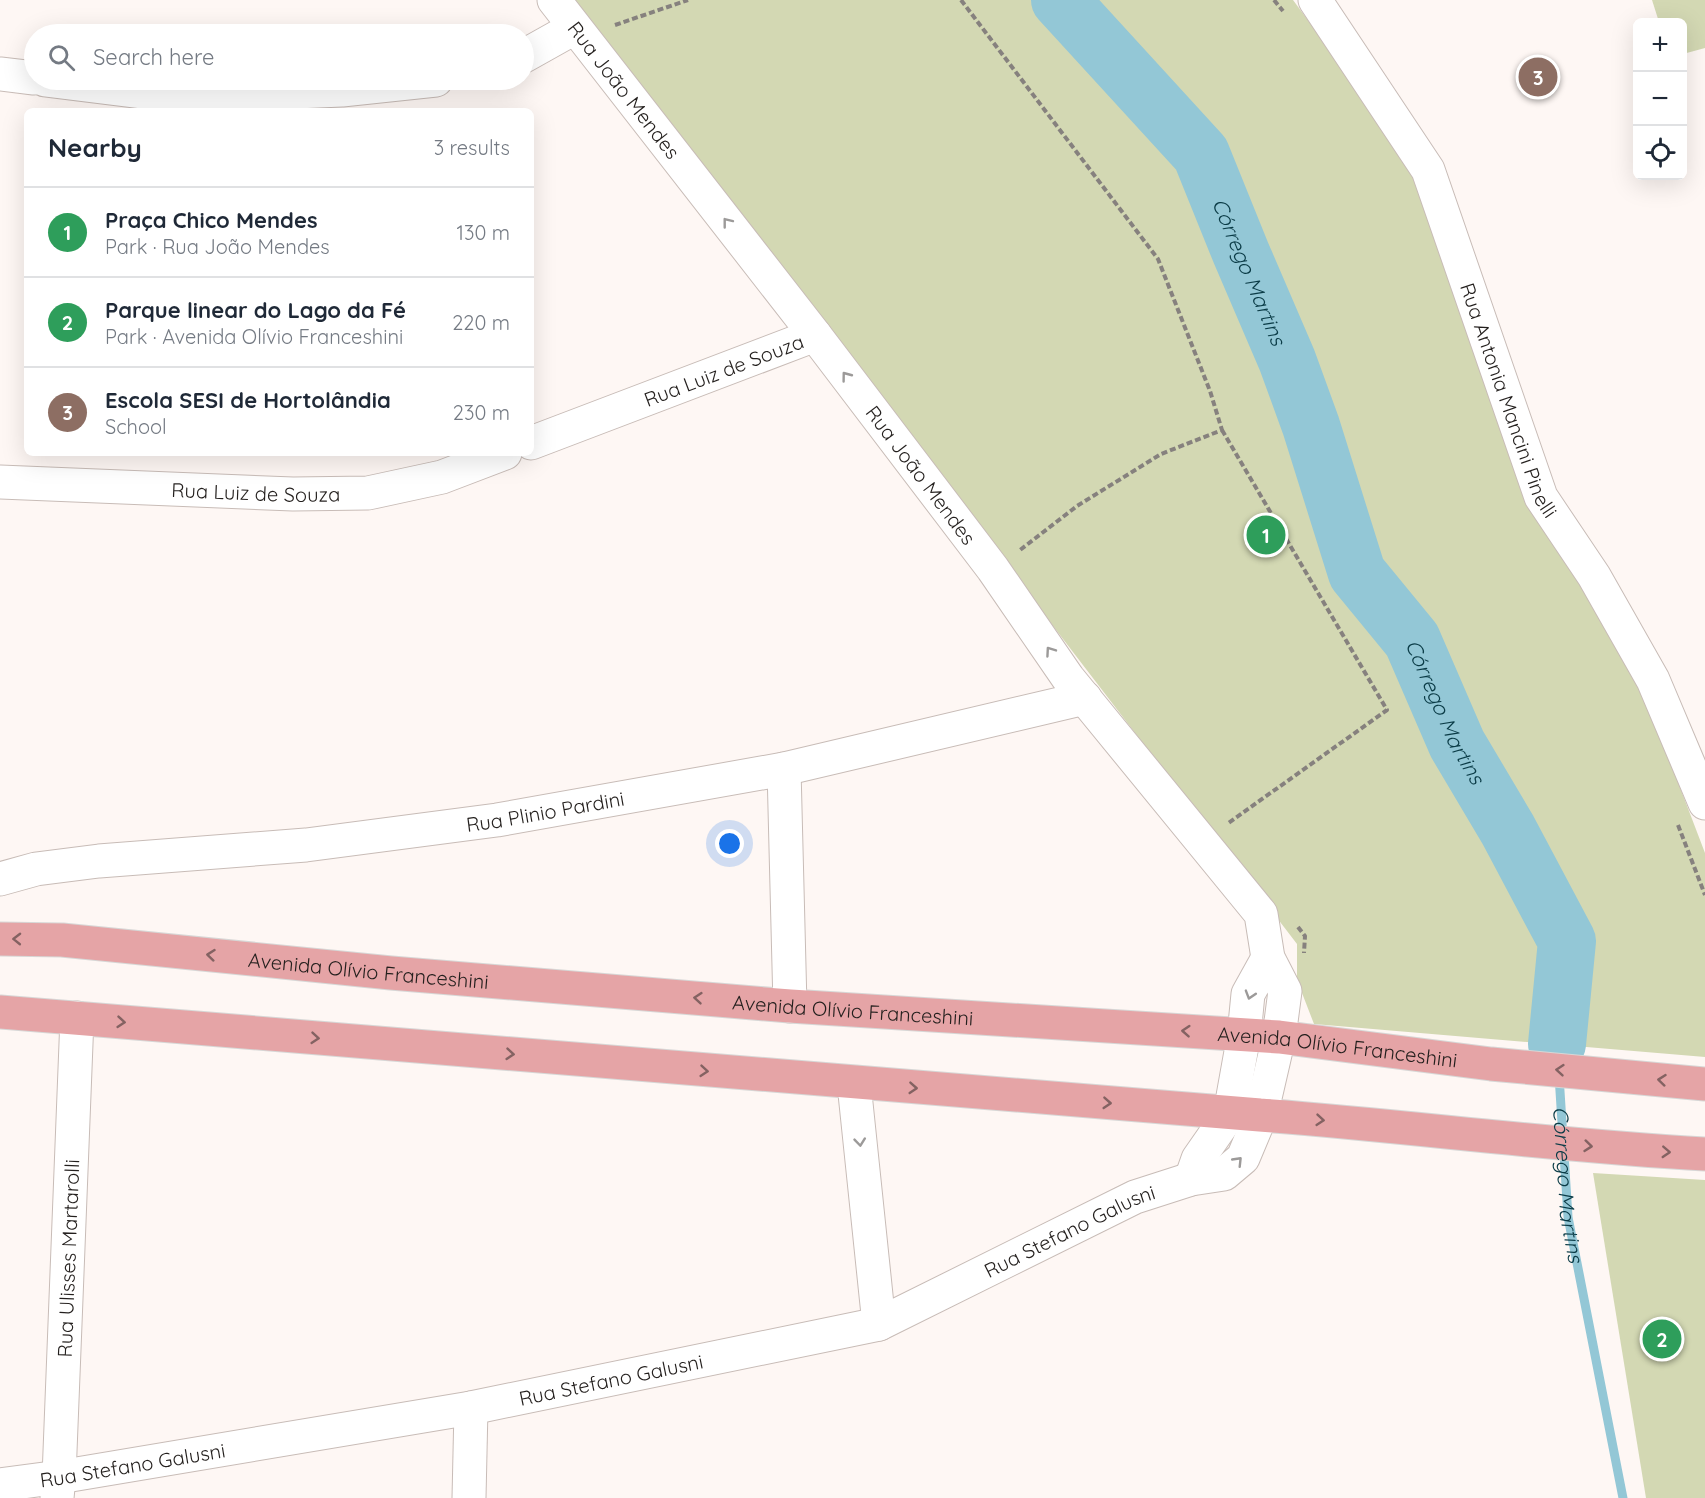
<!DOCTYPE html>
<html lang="en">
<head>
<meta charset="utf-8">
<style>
  body { margin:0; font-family:Quicksand,sans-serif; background:#f6f6f7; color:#1f2937 }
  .controls { position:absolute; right:18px; top:18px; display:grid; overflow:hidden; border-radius:9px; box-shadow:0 6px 24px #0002 }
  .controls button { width:54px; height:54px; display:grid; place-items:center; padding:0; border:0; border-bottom:2px solid #e0e1e3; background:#fff; color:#1f2937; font:30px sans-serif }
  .you { position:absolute; left:730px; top:844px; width:21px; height:21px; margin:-15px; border:4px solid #fff; border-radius:50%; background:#1a73e8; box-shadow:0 0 0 9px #1a73e833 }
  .badge { display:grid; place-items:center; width:39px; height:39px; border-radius:50%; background:#ea580c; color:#fff; font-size:20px; font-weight:700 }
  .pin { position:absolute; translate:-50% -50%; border:3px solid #fff; box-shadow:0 2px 6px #0006 }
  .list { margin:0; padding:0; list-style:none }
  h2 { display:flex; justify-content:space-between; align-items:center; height:78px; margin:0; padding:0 24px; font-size:26px }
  h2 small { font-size:20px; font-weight:400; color:#747a83 }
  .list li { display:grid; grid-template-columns:39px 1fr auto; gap:18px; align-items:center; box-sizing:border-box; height:90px; padding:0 24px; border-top:2px solid #e0e1e3 }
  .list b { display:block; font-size:22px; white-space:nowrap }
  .list p { margin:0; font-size:20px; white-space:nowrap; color:#747a83 }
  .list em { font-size:20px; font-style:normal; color:#747a83 }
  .icon { flex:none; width:33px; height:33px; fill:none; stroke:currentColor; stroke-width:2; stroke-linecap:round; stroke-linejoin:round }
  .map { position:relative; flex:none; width:1705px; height:1498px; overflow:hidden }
  .search { position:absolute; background:#fff; box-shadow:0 6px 24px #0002; left:24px; top:24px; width:510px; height:66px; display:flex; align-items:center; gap:15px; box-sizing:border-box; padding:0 21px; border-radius:33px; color:#747a83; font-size:22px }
  .panel { position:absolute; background:#fff; box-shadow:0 6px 24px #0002; left:24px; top:108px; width:510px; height:348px; border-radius:9px }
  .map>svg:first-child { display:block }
  .green { fill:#d3d8b3 }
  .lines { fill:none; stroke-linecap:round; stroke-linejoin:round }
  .stream { stroke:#93c7d6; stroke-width:9 }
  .river { stroke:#93c7d6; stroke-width:58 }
  .street-casing { stroke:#c8bcb7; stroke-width:35 }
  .primary-casing { stroke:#d7d7d6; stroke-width:35 }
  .path { stroke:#86817e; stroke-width:4; stroke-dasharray:6 3; stroke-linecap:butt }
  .street { stroke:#fff; stroke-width:33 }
  .primary { stroke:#e5a4a6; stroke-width:33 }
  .oneway { stroke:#9c9a99 }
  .oneway2 { stroke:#846262 }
  .labels { text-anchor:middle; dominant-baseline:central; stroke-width:4.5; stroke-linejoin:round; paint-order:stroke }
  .street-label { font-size:20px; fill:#231f1d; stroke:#fff }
  .water-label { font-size:21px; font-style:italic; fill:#0a3b46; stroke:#fff }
</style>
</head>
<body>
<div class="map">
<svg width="1705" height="1498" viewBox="0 0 1705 1498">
  <rect width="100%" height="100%" fill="#fef7f4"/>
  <!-- green -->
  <g class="green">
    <polygon points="556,0 1293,0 1417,168 1531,509 1641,677 1660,735 1705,853 1705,1057 1314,1024 1297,980 1297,944 964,510"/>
    <polygon points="1652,0 1705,0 1705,48 1683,54 1682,22 1659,22"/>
    <polygon points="1593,1173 1705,1180 1705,1498 1646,1498"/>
  </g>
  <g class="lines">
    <!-- stream -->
    <path class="stream" id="s1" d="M1557,1044l11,173 55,281"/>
    <!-- river -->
    <path class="river" id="s2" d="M1060,0l141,154 40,99 46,107 24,66 46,147 55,67 45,104 51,86 59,111 -10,103"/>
    <defs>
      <g id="street">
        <path id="s3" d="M1315,0l113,170 113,327 53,79 59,104 52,123"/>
        <polyline points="524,56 574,28"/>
        <polyline points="0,74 34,78"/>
        <polyline points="45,80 182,97 342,90 436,80"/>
        <path id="s4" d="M531,443l284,-108"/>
        <path id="s5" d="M0,482l293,12 75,-1 74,-16 63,-24"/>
        <polyline points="784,769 790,1006"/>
        <path id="s6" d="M0,879l36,-10 63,-8 207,-16 191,-25 287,-51 301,-71"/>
        <polyline points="854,1084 879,1324"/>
        <polyline points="1191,1179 1198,1159 1230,1113 1244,1035 1248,994 1268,958"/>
        <path id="s7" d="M0,1485l59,-8 412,-69 408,-84 256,-127 56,-18 33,-5 19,-16 18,-43 18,-78 6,-46 -17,-33 -7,-44 -193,-236 -75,-109 -178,-234 -261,-335"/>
        <path id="s8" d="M57,1498l2,-21 18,-459"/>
        <polyline points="469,1498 471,1408"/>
      </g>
      <g id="primary">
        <path id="s9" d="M0,939l62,1 329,33 399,33 489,31 212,27 214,20"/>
        <path d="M0,1012c420,37 840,70 1260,103 148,11 296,31 445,39"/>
      </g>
    </defs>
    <!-- street casing -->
    <use href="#street" class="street-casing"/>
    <!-- primary casing -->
    <use href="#primary" class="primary-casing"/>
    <!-- path -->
    <g class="path">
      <polyline points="961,0 1158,259 1210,391 1222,430 1161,454 1077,506 1020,550"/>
      <polyline points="1274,0 1283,11"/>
      <polyline points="615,25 688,0"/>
      <polyline points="1222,430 1387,710 1227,824"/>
      <polyline points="1678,825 1705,895"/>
      <polyline points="1298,927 1305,936 1304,953"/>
    </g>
    <!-- street -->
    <use href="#street" class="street"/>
    <!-- primary -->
    <use href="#primary" class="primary"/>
  </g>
  <!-- one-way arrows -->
  <defs><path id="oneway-chevron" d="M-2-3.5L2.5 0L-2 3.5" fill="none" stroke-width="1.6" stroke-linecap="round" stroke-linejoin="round" transform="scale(1.5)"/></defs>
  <g class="oneway">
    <use href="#oneway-chevron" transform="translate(727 222) rotate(-128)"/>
    <use href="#oneway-chevron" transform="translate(846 376) rotate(-127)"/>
    <use href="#oneway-chevron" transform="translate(1050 651) rotate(-125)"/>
    <use href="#oneway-chevron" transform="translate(1250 995) rotate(107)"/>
    <use href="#oneway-chevron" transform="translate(860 1142) rotate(84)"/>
    <use href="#oneway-chevron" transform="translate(1238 1161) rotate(-46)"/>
  </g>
  <g class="oneway2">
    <use href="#oneway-chevron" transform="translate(17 939) rotate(-179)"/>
    <use href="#oneway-chevron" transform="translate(211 955) rotate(-174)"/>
    <use href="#oneway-chevron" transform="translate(698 998) rotate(-175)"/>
    <use href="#oneway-chevron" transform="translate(121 1022) rotate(5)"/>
    <use href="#oneway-chevron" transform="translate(1186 1031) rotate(-176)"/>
    <use href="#oneway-chevron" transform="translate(315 1038) rotate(5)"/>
    <use href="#oneway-chevron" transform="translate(510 1054) rotate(5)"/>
    <use href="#oneway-chevron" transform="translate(1560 1070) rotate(-175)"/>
    <use href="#oneway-chevron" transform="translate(704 1071) rotate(5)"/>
    <use href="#oneway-chevron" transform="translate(1662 1080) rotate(-174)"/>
    <use href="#oneway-chevron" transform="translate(913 1088) rotate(4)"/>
    <use href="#oneway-chevron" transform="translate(1107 1103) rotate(4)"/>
    <use href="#oneway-chevron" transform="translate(1320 1120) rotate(5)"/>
    <use href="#oneway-chevron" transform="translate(1588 1146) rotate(6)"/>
    <use href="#oneway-chevron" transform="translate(1666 1152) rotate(3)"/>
  </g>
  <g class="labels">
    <!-- street labels -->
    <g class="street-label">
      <text transform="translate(624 90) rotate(52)">Rua João Mendes</text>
      <text stroke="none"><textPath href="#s4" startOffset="206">Rua Luiz de Souza</textPath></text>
      <text stroke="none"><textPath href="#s3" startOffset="448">Rua Antonia Mancini Pinelli</textPath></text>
      <text transform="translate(921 475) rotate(53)">Rua João Mendes</text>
      <text stroke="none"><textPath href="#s5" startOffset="256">Rua Luiz de Souza</textPath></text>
      <text stroke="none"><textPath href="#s6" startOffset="550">Rua Plinio Pardini</textPath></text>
      <text stroke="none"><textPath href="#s9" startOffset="370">Avenida Olívio Franceshini</textPath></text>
      <text stroke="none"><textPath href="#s9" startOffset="856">Avenida Olívio Franceshini</textPath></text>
      <text stroke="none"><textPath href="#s9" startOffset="1342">Avenida Olívio Franceshini</textPath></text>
      <text stroke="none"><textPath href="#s7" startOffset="1106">Rua Stefano Galusni</textPath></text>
      <text stroke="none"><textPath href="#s8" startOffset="240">Rua Ulisses Martarolli</textPath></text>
      <text stroke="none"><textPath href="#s7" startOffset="620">Rua Stefano Galusni</textPath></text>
      <text stroke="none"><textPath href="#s7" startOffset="134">Rua Stefano Galusni</textPath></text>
    </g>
    <!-- water labels -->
    <g class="water-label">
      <text stroke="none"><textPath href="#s2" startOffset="336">Córrego Martins</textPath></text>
      <text stroke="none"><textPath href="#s2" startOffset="822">Córrego Martins</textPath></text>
      <text stroke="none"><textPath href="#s1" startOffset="141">Córrego Martins</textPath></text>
    </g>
  </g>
</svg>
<div class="controls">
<button>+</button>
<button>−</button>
<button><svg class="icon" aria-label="locate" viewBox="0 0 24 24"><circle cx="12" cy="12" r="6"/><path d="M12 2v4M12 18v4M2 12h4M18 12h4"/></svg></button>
</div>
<div class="you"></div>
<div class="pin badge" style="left:1266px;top:535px;background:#2e9e5b">1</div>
<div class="pin badge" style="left:1662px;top:1339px;background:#2e9e5b">2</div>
<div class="pin badge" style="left:1538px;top:77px;background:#8d6e63">3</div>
<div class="search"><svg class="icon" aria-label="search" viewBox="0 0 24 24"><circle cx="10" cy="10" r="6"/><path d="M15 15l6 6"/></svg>Search here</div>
<section class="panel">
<h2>Nearby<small>3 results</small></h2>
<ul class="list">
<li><span class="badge" style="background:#2e9e5b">1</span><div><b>Praça Chico Mendes</b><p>Park · Rua João Mendes</p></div><em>130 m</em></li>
<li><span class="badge" style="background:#2e9e5b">2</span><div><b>Parque linear do Lago da Fé</b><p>Park · Avenida Olívio Franceshini</p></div><em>220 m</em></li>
<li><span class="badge" style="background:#8d6e63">3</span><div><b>Escola SESI de Hortolândia</b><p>School</p></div><em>230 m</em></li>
</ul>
</section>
</div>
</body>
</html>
